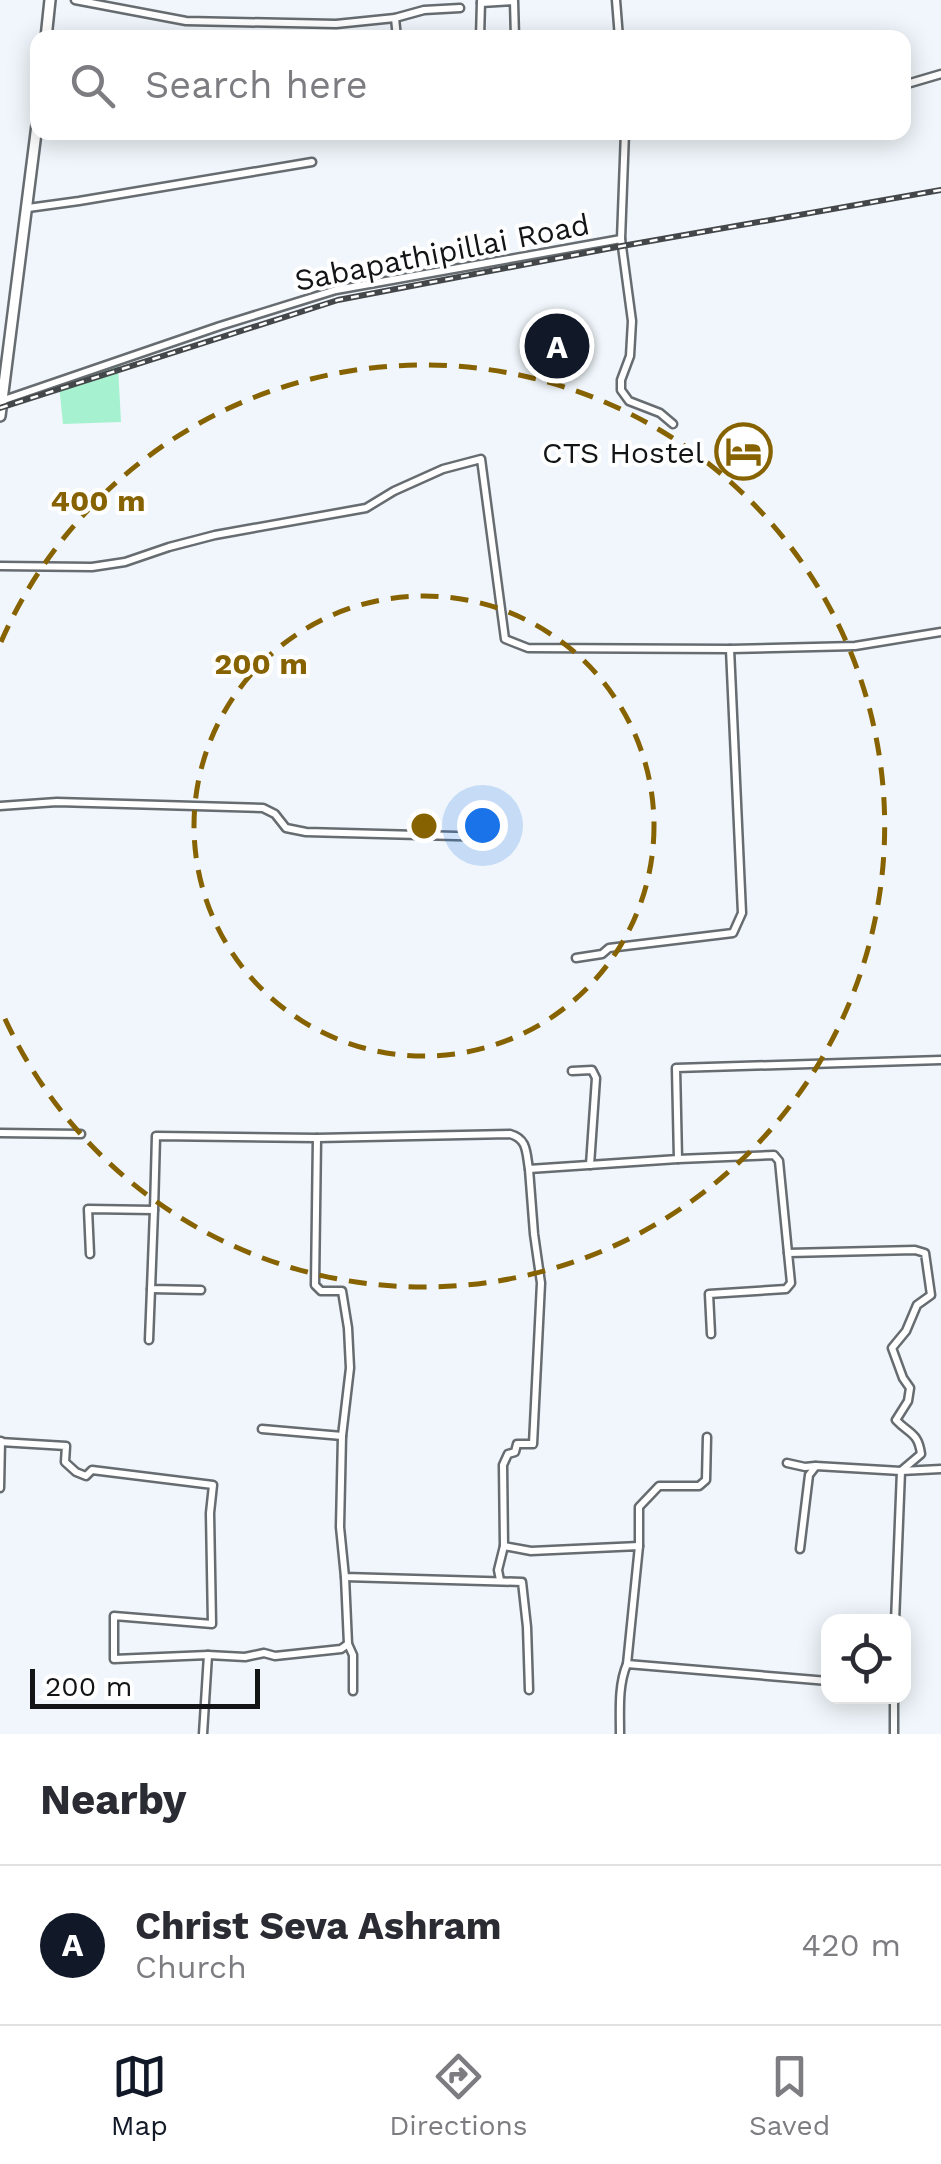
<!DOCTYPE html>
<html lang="en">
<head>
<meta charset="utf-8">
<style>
  body { margin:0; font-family:"Work Sans",sans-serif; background:#f2f2f3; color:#2b2b33 }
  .controls { position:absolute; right:30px; bottom:30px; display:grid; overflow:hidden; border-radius:20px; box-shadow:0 5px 25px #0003 }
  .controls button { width:90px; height:90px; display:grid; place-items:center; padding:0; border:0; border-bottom:2px solid #e1e1e2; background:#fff; color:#2b2b33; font:50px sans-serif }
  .scale { position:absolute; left:30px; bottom:25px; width:230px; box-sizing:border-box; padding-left:10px; border:5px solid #121416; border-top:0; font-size:28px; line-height:35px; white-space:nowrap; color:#121416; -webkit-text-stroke:8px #fff; paint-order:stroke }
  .you { position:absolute; left:482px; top:825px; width:35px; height:35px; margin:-25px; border:8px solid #fff; border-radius:50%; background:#1a73e8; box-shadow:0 0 0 15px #1a73e833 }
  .badge { display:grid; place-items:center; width:65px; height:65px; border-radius:50%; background:#111827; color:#fff; font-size:32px; font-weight:700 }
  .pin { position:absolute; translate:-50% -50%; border:5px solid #fff; box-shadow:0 2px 10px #0006 }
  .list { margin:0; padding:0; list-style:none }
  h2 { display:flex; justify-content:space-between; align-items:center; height:130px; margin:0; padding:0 40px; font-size:42px }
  h2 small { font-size:32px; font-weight:400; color:#7c7c81 }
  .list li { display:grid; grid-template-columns:65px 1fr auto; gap:30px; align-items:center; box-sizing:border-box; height:160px; padding:0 40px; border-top:2px solid #e1e1e2 }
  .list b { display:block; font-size:38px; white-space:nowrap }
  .list p { margin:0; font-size:32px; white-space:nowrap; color:#7c7c81 }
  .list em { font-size:32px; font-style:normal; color:#7c7c81 }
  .icon { flex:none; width:55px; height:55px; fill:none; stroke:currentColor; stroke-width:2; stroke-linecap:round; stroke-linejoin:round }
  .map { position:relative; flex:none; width:941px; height:1734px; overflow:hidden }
  .search { position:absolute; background:#fff; box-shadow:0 5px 25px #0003; left:30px; right:30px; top:30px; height:110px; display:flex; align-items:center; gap:25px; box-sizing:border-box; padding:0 35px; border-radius:20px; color:#7c7c81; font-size:38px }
  .sheet { height:290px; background:#fff }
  nav { display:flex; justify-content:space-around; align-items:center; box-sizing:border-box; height:140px; border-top:2px solid #e1e1e2; background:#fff; font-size:28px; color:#7c7c81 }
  nav a { display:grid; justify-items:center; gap:5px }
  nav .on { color:#111827 }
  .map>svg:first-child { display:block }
  .green { fill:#a6f2d0 }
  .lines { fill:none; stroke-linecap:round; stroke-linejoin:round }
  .minor-casing { stroke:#666c70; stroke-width:11 }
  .secondary-casing { stroke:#666c70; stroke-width:14 }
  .minor { stroke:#fff; stroke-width:6 }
  .secondary { stroke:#fff; stroke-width:9 }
  .rail-casing { stroke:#444749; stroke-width:6 }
  .rail { stroke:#fff; stroke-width:2.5; stroke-dasharray:8; stroke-linecap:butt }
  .ring { fill:none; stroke:#876200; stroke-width:5; stroke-dasharray:18 12 }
  .labels { text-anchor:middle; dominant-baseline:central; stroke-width:8; stroke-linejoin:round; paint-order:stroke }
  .street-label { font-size:30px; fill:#121416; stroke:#fff }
  .poi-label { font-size:30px; fill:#121416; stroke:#fff; text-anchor:end }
  .centre { fill:#876200; stroke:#fff; stroke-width:5 }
  .ring-label { font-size:30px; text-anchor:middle; font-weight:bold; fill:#876200; stroke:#fff; stroke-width:8; stroke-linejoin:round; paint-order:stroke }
</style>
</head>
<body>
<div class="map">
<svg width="941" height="1734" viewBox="0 0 941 1734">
  <rect width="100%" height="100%" fill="#f0f6fb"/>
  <!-- green -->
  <polygon class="green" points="118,366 121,422 63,424 59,385"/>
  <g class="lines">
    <defs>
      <g id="minor">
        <polyline points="75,0 186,21 336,24 395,18 424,10 460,8"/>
        <polyline points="616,0 619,38"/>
        <polyline points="481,3 514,1 515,38"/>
        <polyline points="395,18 397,38"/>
        <polyline points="480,38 481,1"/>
        <polyline points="907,84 941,74"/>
        <polyline points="28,208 79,201 312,162"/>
        <polyline points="621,239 632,321 630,356 621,380 621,390 629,401 660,413 673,424"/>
        <polyline points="1,401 220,326 336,290 621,239 625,132"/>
        <polyline points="0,566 92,567 125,562 169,547 215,535 366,508 394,491 443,469 481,459 505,639 528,648 730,649 855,646 941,632"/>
        <polyline points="0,806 57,802 263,808 275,814 286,828 306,832 493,837"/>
        <polyline points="576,958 602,954 609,948 733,933 742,913 730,649"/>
        <polyline points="572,1071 592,1070 596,1078 590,1165"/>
        <polyline points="0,1133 81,1134"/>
        <polyline points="317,1138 315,1285 321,1291 342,1291 348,1328 350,1368 342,1436 340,1527 345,1577 522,1582 527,1627 529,1690"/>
        <polyline points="678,1159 774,1155 779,1161 788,1253"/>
        <polyline points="529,1169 534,1234 541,1283 533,1444 517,1444 515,1452 508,1454 503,1465 504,1546 531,1551 639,1546 627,1664"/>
        <polyline points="154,1210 151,1289 201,1290"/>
        <path d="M90,1254l-2,-45 66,1 2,-74 161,2 193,-4c18,5 16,19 19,35l149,-10 -2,-91 265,-8"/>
        <path d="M711,1334l-2,-40 77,-5 5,-6 -3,-30 127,-3 10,3 6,42 -14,10 -11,26 -14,17 11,30 7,10 -2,13 -12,19c13,14 22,12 25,34l-20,17 -6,151"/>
        <polyline points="149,1340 151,1289"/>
        <polyline points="262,1429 342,1436"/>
        <polyline points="0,1442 66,1446 65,1462 76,1472 86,1476 92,1470 213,1485 210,1513 212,1624 114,1616 114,1659 208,1655 245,1657 264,1653 275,1656 341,1649 348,1644"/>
        <polyline points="787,1463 805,1467 815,1466"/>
        <polyline points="0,1488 1,1441"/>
        <polyline points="639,1546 639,1507 659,1486 699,1486 706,1480 707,1437"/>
        <polyline points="800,1549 809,1475 816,1466 901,1471 941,1469"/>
        <polyline points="345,1577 348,1644 353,1655 353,1691"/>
        <polyline points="500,1580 498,1570 504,1546"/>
        <polyline points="203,1734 208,1655"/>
        <path d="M620,1734c0,-23 -2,-49 7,-70l201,17"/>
        <polyline points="894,1734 894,1696"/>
      </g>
      <g id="secondary">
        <polyline points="46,38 50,0"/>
        <polyline points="0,416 38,117"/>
      </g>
    </defs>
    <!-- minor casing -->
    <use href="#minor" class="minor-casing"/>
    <!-- secondary casing -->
    <use href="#secondary" class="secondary-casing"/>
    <!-- minor -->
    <use href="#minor" class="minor"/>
    <!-- secondary -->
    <use href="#secondary" class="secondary"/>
    <defs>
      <polyline id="rail" points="0,408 338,300 622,246 941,190"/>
    </defs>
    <!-- rail casing -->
    <use href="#rail" class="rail-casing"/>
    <!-- rail -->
    <use href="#rail" class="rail"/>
  </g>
  <!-- distance rings -->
  <g class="ring">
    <circle cx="424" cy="826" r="230"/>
    <path d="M1 642A461 461 0 1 1 1 1010"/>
  </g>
  <!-- icons -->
  <defs>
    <symbol id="hotel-ring" viewBox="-11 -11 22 22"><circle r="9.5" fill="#fff" stroke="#876200" stroke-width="1.5"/><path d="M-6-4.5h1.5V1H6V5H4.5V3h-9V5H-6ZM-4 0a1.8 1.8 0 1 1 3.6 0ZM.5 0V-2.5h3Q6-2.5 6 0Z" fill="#876200"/></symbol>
  </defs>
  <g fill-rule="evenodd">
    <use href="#hotel-ring" x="712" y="420" width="63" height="63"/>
  </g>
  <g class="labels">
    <!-- street labels -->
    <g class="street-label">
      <text transform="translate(442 252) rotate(-11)">Sabapathipillai Road</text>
    </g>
    <!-- poi labels -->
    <g class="poi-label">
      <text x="704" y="452">CTS Hostel</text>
    </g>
  </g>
  <circle cx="424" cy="826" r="15" class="centre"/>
  <g class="ring-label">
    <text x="98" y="511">400 m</text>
    <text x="261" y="674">200 m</text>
  </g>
</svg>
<div class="controls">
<button><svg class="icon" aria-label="locate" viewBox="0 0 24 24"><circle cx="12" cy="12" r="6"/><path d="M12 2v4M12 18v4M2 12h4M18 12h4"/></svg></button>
</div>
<div class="scale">200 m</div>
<div class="you"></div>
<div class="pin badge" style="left:557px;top:346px">A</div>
<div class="search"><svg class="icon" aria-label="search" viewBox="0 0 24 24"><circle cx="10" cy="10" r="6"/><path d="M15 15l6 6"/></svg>Search here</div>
</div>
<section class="sheet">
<h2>Nearby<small></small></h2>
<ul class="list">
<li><span class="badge">A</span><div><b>Christ Seva Ashram</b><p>Church</p></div><em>420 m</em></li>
</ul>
</section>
<nav>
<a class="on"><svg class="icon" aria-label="map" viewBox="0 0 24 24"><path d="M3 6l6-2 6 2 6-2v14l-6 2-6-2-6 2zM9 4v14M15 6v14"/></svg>Map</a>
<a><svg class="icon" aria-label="directions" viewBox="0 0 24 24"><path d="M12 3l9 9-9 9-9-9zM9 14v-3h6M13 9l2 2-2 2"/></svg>Directions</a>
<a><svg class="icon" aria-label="saved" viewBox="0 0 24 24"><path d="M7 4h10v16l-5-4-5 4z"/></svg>Saved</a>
</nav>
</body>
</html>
